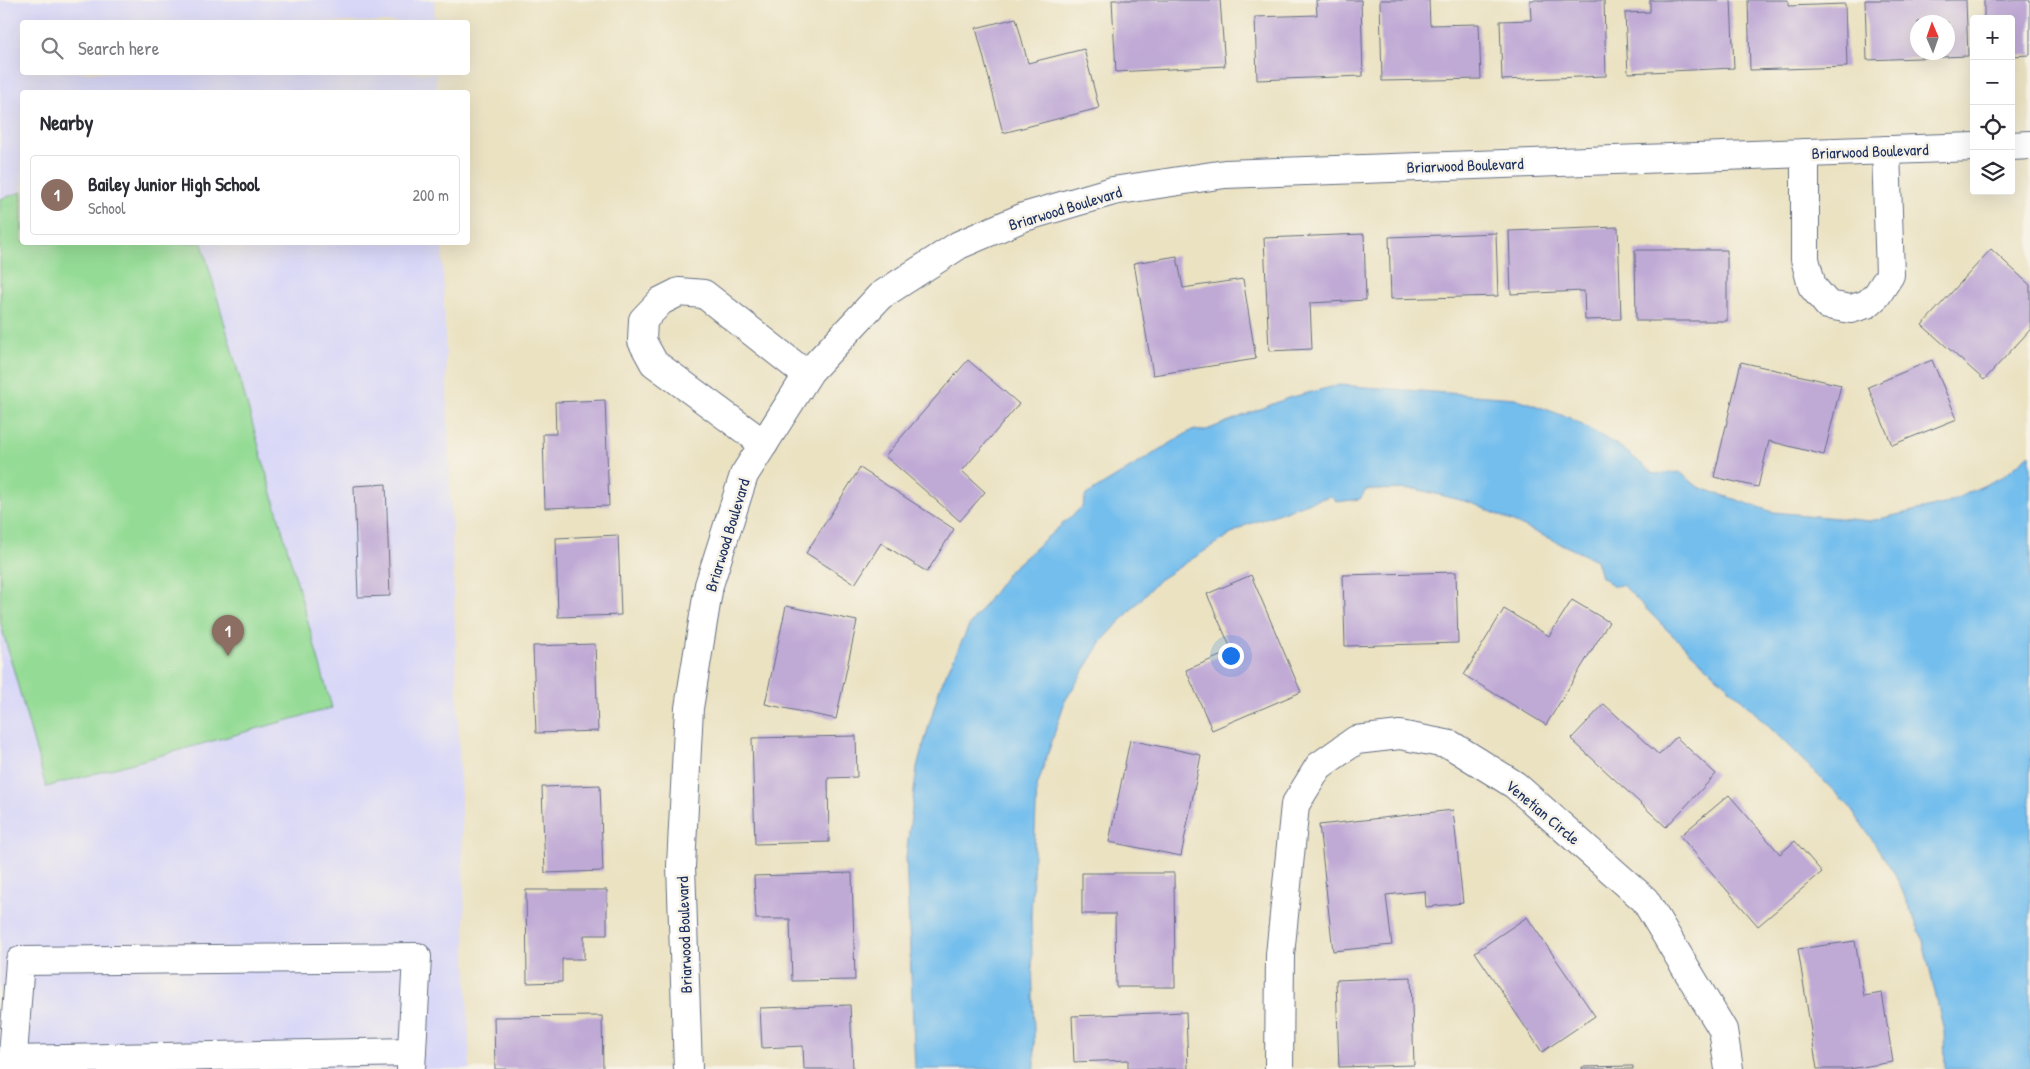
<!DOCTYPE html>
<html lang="en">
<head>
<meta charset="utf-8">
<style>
  body { margin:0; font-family:"Patrick Hand",sans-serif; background:#f7f7f7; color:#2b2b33 }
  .controls { position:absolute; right:15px; top:15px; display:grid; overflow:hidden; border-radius:5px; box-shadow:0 5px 20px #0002 }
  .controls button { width:45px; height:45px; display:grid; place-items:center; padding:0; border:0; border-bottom:1px solid #e1e1e2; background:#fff; color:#2b2b33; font:25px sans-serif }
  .compass { position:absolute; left:1910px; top:15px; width:45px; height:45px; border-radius:50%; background:#fff; box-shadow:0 5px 20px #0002; rotate:358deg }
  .you { position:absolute; left:1230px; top:655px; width:18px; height:18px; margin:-12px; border:4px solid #fff; border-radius:50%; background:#1a73e8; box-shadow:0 0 0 8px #1a73e833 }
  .badge { display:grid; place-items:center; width:32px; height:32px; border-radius:50%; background:#2563eb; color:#fff; font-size:16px; font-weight:700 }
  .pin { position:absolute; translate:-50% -41px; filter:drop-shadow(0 1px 2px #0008) }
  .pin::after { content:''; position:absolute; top:26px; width:18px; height:15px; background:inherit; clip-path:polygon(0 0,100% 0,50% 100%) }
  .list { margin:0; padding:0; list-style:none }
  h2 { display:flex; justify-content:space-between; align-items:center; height:65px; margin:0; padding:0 20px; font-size:21px }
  h2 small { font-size:16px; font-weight:400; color:#7c7c81 }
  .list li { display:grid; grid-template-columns:32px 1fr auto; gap:15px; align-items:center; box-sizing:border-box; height:80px; margin:0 10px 10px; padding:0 10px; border:1px solid #e1e1e2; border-radius:5px }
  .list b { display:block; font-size:19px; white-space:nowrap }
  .list p { margin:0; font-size:16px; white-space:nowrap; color:#7c7c81 }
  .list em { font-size:16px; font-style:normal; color:#7c7c81 }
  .icon { flex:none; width:28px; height:28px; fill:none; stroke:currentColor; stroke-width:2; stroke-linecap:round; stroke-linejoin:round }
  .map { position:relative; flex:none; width:2030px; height:1069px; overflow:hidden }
  .search { position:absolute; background:#fff; box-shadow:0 5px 20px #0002; left:20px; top:20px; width:450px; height:55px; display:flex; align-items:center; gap:12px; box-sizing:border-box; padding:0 18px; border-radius:5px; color:#7c7c81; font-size:19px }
  .panel { position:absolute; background:#fff; box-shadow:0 5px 20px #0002; left:20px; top:90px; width:450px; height:155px; border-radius:5px }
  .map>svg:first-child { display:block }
  .built { fill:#d8d7f8 }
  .green { fill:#94db95; stroke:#58857a }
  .water { fill:#73beed; stroke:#4776a6 }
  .building { fill:#bfa9d5; fill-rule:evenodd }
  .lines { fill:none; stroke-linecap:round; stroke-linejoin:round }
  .minor-casing { stroke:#646e81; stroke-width:30 }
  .minor { stroke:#fff; stroke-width:28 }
  .labels { text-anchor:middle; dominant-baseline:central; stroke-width:5; stroke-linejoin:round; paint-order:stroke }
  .street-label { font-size:16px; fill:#1b2f5e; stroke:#f7f3e8 }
</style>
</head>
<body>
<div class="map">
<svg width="2030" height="1069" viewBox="0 0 2030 1069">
  <rect width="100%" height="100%" fill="#f7f3e8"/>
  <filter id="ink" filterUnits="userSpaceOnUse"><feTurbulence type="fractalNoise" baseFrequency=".02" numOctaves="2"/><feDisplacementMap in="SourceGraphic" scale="10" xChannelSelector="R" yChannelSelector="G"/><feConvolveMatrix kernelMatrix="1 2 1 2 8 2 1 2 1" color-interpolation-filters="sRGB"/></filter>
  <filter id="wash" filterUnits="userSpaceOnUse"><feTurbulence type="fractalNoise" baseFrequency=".0096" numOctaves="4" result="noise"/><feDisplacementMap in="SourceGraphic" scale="20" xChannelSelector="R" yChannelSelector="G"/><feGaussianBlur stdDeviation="1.12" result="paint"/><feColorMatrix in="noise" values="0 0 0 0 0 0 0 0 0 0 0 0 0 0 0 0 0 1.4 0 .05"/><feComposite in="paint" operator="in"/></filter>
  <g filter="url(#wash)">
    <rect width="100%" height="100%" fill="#ebe2c2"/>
    <!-- built -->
    <polygon class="built" points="0,0 434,0 435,22 22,22 22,72 436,73 437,92 22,92 22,242 442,243 470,1069 0,1069"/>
    <!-- green -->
    <polygon class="green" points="22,192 22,242 202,243 332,708 46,787 0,621 0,199"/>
    <!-- water -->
    <polygon class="water" points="1339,385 1515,398 1570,418 1622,448 1654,474 1680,472 1698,487 1773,512 1870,521 1944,504 2002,477 2030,454 2030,1069 1945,1069 1944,1031 1922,937 1895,874 1850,807 1738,696 1665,628 1623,585 1614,586 1601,577 1596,560 1472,503 1416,489 1366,490 1360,499 1337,502 1331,496 1310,502 1244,526 1159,580 1103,640 1065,701 1037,787 1031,917 1035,1069 915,1069 906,857 917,767 940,687 969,626 1011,569 1082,507 1086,495 1192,430 1204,431 1288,398"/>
    <g id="blocks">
      <!-- building -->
      <g class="building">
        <polygon points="1112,0 1220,0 1225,66 1116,72"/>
        <polygon points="1316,0 1361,0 1363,76 1257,80 1255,17 1317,15"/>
        <polygon points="1380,0 1429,0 1430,25 1479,24 1481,79 1382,81"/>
        <polygon points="1530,0 1604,0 1606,76 1502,80 1500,21 1531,20"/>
        <polygon points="1650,0 1731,0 1734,68 1628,73 1625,13 1650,12"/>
        <polygon points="1748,0 1788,0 1788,6 1845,4 1847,67 1750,70"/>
        <path d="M1865,0h101l2,56 -101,4zM1918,22h30v30h-30z"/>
        <polygon points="1984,0 2030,0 2030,55 2011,56 2011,19 1984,19"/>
        <polygon points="1016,18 1028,63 1084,49 1099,108 1003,133 976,28"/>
        <polygon points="1618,227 1621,319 1585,320 1584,291 1511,294 1509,231"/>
        <polygon points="1496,233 1498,296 1391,299 1389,237"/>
        <polygon points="1364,234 1366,300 1310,303 1312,349 1269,351 1264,238"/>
        <polygon points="1991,249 2030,285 2030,330 1984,380 1922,325"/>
        <polygon points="1635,250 1727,250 1727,321 1636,321"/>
        <polygon points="1177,256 1183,288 1243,279 1256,359 1153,375 1134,263"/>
        <polygon points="968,360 1019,404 962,471 985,492 960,521 885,456"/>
        <polygon points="1932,360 1957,419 1892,445 1868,387"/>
        <polygon points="1741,362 1841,385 1824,455 1769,441 1758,487 1714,477"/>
        <polygon points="605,400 609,506 545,508 543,434 556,434 555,402"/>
        <polygon points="860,468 954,529 927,572 881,543 855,584 806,553"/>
        <polygon points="386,484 390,596 358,597 354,486"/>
        <polygon points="618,535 621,615 558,617 556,538"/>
        <polygon points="1456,572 1458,643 1345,646 1343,575"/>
        <polygon points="1251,575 1301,692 1212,730 1186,670 1232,651 1207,594"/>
        <polygon points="1572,600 1609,622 1546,725 1464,675 1504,609 1549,636"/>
        <polygon points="786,606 857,621 836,719 765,704"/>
        <polygon points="595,644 598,731 536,733 533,646"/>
        <polygon points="1604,704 1659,755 1676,737 1716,774 1666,827 1571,739"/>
        <polygon points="856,736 857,777 828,778 829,842 755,844 752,738"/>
        <polygon points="1130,740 1201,755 1181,856 1109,842"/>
        <polygon points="600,785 603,871 545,873 542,787"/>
        <polygon points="1729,795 1780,854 1795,841 1822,872 1758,926 1680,836"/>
        <polygon points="1453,810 1463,903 1426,907 1425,891 1386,895 1392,945 1333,951 1319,825"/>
        <polygon points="852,873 855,980 792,981 790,919 756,919 754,876"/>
        <polygon points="1082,873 1174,873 1175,987 1116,987 1115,914 1082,914"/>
        <polygon points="526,890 607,890 607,935 584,935 584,959 562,959 562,982 527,983"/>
        <polygon points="1527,917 1595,1016 1542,1052 1475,952"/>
        <polygon points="1855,941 1864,996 1882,993 1893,1062 1849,1069 1817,1069 1798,949"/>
        <polygon points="1411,977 1414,1065 1339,1067 1336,980"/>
        <polygon points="850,1005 853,1069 804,1069 803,1046 762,1048 760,1008"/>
        <polygon points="1186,1012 1188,1069 1128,1069 1128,1060 1074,1062 1072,1016"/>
        <polygon points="602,1016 603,1069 495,1069 494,1017"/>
        <polygon points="1633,1066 1633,1069 1582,1069 1582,1067"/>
      </g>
    </g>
  </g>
  <g filter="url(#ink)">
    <use href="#blocks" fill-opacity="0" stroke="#646e81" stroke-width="1"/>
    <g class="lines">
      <defs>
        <g id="minor">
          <polyline points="2011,146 2030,145"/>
          <polyline points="1805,153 1805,259 1812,286 1828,305 1851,309 1867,304 1877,295 1890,275 1886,150"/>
          <polyline points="764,444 654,363 642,341 643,320 661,301 679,292 704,294 807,375"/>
          <polyline points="13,1060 412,1052"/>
          <polyline points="12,1069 20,961 417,957 411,1069"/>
          <polyline points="688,1069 681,866 689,708 709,585 744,475 810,371 880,296 959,245 1024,217 1113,191 1225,174 1974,147"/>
          <polyline points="1279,1069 1280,955 1295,805 1319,766 1356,740 1400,735 1451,745 1515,785 1645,900 1723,1030 1729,1069"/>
        </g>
      </defs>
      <!-- minor casing -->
      <use href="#minor" class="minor-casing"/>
      <!-- minor -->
      <use href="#minor" class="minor"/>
    </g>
  </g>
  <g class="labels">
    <!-- street labels -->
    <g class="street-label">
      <text transform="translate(1870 151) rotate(-2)">Briarwood Boulevard</text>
      <text transform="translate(1465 165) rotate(-2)">Briarwood Boulevard</text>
      <text transform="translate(1065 208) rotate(-17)">Briarwood Boulevard</text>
      <text transform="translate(727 535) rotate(-73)">Briarwood Boulevard</text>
      <text transform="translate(1543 812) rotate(40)">Venetian Circle</text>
      <text transform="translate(684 935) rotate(-92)">Briarwood Boulevard</text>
    </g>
  </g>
</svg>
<div class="controls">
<button>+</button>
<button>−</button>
<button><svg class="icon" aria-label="locate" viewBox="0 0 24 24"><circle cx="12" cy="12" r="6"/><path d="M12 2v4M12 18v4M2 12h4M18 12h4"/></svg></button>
<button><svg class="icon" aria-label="layers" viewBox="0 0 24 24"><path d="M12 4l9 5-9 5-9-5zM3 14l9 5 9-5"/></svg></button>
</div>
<svg class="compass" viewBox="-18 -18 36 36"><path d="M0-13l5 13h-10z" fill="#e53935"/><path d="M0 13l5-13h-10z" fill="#7c7c81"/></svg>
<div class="you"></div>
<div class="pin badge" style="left:228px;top:656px;background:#8d6e63">1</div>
<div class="search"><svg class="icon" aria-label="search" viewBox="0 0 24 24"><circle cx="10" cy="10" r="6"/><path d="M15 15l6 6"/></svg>Search here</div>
<section class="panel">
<h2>Nearby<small></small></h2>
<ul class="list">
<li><span class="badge" style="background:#8d6e63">1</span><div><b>Bailey Junior High School</b><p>School</p></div><em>200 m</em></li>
</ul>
</section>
</div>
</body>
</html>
